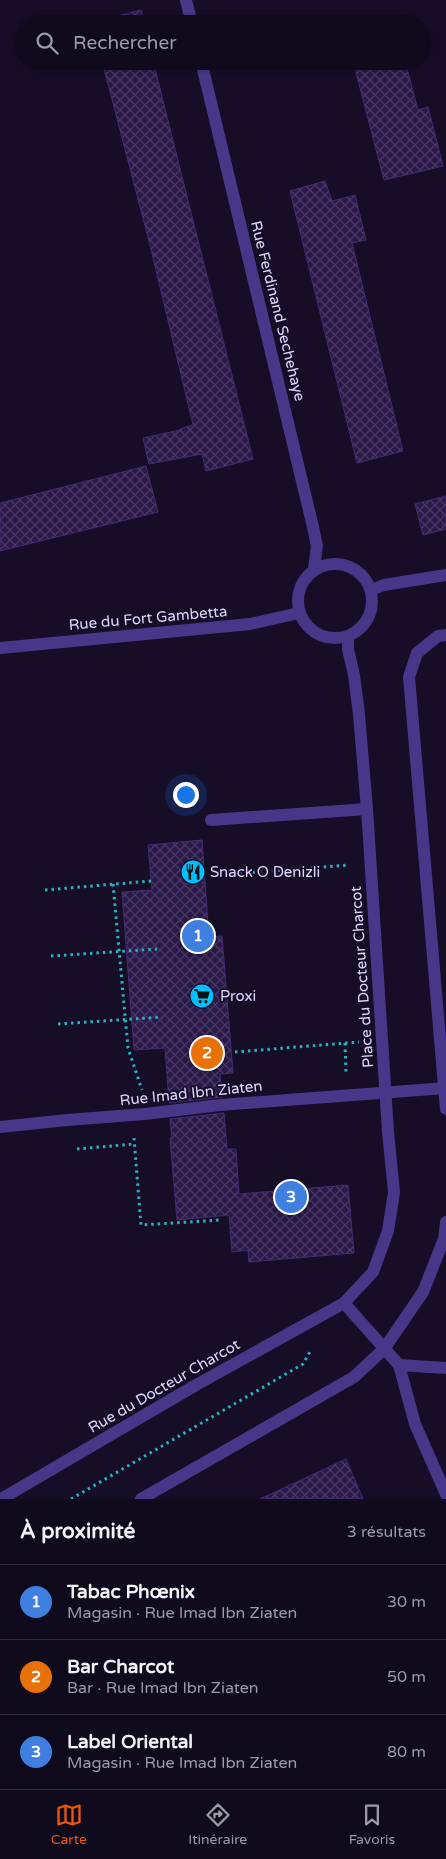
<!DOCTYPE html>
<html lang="fr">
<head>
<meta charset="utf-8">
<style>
  body { margin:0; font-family:"Varela Round",sans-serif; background:#191326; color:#f1f3f6 }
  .you { position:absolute; left:185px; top:794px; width:18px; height:18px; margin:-12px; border:4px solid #fff; border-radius:50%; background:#1a73e8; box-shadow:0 0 0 8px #1a73e833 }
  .badge { display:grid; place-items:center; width:32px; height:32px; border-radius:50%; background:#ea580c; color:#fff; font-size:16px; font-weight:700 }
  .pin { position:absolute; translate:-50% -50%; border:2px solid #fff; box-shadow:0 1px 5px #0006 }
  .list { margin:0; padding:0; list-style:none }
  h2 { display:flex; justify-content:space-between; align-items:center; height:65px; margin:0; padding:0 20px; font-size:21px }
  h2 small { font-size:16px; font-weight:400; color:#9c9aa4 }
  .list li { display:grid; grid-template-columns:32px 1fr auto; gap:15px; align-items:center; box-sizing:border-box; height:75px; padding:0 20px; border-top:1px solid #302b3b }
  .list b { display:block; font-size:19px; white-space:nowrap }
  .list p { margin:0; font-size:16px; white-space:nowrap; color:#9c9aa4 }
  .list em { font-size:16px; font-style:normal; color:#9c9aa4 }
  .icon { flex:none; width:28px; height:28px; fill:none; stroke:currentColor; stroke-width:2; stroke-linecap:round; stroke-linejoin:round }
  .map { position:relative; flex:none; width:446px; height:1499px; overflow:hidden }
  .search { position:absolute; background:#100a1d; box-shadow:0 1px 4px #0004; left:15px; right:15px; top:15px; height:55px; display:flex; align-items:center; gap:12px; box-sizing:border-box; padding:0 18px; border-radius:28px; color:#9c9aa4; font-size:19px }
  .sheet { height:290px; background:#100a1d }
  nav { display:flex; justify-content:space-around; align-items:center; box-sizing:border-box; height:70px; border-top:1px solid #302b3b; background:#100a1d; font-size:14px; color:#9c9aa4 }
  nav a { display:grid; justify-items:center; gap:2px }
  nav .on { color:#ea580c }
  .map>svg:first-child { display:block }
  .building { fill:url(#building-cross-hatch); stroke:#452a76 }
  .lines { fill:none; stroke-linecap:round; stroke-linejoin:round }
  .path { stroke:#2ab1be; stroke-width:3; stroke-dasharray:2.5 4; stroke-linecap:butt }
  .service { stroke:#463788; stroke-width:12 }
  .minor { stroke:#463788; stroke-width:12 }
  .tertiary { stroke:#463788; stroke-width:12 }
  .labels { text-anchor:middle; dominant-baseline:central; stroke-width:4; stroke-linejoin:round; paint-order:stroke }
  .street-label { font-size:15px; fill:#e0d5ff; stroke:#160e27 }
  .poi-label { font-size:15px; fill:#e0d5ff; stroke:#160e27; text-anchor:start }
</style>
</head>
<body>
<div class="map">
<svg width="446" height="1499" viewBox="0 0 446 1499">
  <defs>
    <pattern id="building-cross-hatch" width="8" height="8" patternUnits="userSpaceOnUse" patternTransform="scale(1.25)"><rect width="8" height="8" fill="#2a1949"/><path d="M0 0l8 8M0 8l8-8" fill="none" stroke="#493a64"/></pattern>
  </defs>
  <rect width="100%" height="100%" fill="#160e27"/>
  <!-- building -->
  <g class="building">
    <polygon points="141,10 144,24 93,24 93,22"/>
    <polygon points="102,61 153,61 253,459 206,471 202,454 149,464 143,438 180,430 180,429 193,425 150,245"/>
    <polygon points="353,61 405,61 418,110 428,107 443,166 384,180"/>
    <polygon points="325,181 332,201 355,195 366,240 352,243 403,451 357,463 290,191"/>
    <polygon points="146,466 158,512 0,551 0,503"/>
    <polygon points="446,496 446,529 423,535 415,504"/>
    <polygon points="202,840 209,937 222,936 233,1073 220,1074 222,1097 169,1103 165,1048 134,1050 122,892 152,890 148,845"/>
    <polygon points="224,1113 227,1149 236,1149 239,1194 348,1185 354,1253 249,1262 248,1250 232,1252 229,1215 177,1220 170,1138 172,1138 170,1119"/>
    <polygon points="346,1459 363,1499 260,1499"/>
  </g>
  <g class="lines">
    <!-- path -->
    <g class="path">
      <polyline points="220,875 348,865"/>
      <polyline points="113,884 128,1048 142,1090"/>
      <polyline points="45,890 151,881"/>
      <polyline points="51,956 157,949"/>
      <polyline points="58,1024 162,1017"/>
      <polyline points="345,1043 346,1072"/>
      <polyline points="235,1052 359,1042"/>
      <polyline points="134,1138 141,1225 220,1220"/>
      <polyline points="77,1149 134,1144"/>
      <polyline points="71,1499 303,1364 311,1350"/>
    </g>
    <!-- service -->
    <g class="service">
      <polyline points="446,635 438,636 417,653 409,677 446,1109"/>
      <polyline points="211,820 367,809"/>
      <polyline points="141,1499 354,1377 384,1349 423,1292 444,1239 446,1222"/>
    </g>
    <!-- minor -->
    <g class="minor">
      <polyline points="186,0 192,24"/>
      <polyline points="201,61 313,527 317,546 314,569"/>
      <polyline points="0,1127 67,1120 145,1114 220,1105 446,1088"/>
      <polyline points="344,1303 399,1365 415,1424 446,1494"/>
      <polyline points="399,1365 446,1368"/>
      <polyline points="1,1499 196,1385 344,1303 373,1272 388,1231 394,1192 388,1132 367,809 359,714 354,675 348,649 348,636"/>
    </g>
    <!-- tertiary -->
    <g class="tertiary">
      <circle cx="335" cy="601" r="37"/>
      <polyline points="371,590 384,585 446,575"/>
      <polyline points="0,648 250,624 299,613"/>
    </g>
  </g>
  <!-- icons -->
  <defs>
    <symbol id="restaurant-disc" viewBox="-11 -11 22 22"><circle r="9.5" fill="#01c0ff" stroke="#160e27"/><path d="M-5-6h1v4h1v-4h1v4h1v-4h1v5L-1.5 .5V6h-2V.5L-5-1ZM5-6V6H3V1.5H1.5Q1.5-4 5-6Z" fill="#111"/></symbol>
    <symbol id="supermarket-disc" viewBox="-11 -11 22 22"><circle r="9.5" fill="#01c0ff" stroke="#160e27"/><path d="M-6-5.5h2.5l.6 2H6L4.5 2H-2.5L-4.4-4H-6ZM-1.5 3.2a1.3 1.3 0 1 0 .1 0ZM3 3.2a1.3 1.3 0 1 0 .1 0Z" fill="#111"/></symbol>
  </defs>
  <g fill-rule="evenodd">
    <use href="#restaurant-disc" x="179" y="858" width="28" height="28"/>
    <use href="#supermarket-disc" x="188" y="982" width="28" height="28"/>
  </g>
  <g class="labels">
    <!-- street labels -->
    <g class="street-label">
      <text transform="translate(278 311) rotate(76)">Rue Ferdinand Sechehaye</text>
      <text transform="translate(148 618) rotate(-5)">Rue du Fort Gambetta</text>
      <text transform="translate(362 977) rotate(-94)">Place du Docteur Charcot</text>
      <text transform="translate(191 1093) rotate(-6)">Rue Imad Ibn Ziaten</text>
      <text transform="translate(164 1386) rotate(-30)">Rue du Docteur Charcot</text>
    </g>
    <!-- poi labels -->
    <g class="poi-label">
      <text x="210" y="872">Snack O Denizli</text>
      <text x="220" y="996">Proxi</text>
    </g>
  </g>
</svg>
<div class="you"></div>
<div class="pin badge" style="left:198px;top:936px;background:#3f7fe0">1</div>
<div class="pin badge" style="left:207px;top:1053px;background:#e8710a">2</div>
<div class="pin badge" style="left:291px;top:1197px;background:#3f7fe0">3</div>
<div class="search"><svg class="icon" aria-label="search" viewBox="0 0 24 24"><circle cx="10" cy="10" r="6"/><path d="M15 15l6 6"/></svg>Rechercher</div>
</div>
<section class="sheet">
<h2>À proximité<small>3 résultats</small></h2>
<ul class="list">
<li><span class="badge" style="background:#3f7fe0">1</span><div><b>Tabac Phœnix</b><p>Magasin · Rue Imad Ibn Ziaten</p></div><em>30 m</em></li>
<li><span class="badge" style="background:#e8710a">2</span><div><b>Bar Charcot</b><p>Bar · Rue Imad Ibn Ziaten</p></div><em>50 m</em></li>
<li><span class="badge" style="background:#3f7fe0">3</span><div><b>Label Oriental</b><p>Magasin · Rue Imad Ibn Ziaten</p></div><em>80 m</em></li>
</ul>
</section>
<nav>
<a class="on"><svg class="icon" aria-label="map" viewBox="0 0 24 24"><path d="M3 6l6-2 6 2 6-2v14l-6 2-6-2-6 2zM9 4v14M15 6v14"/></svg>Carte</a>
<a><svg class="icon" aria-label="directions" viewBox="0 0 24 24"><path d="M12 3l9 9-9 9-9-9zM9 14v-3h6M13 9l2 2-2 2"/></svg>Itinéraire</a>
<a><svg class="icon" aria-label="saved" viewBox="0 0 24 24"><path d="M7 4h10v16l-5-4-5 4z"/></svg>Favoris</a>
</nav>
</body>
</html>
